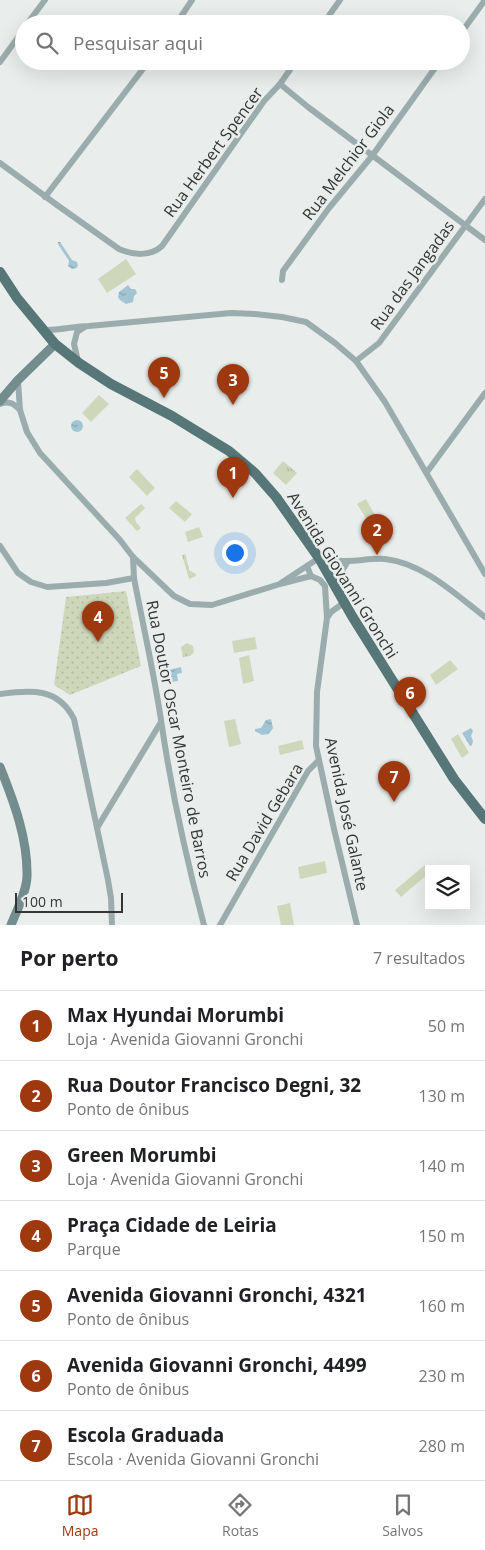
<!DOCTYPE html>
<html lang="pt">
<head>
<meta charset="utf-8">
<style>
  body { margin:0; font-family:"Open Sans",sans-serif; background:#f6f6f6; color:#202124 }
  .controls { position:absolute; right:15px; bottom:15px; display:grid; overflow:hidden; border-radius:0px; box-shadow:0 5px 20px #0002 }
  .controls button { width:45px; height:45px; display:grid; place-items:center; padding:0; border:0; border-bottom:1px solid #e0e0e0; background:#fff; color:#202124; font:25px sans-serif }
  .scale { position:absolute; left:15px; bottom:12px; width:108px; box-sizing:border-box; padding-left:5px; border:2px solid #343636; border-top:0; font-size:14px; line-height:18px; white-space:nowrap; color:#343636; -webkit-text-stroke:4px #e9eeec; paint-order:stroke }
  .you { position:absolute; left:234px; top:552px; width:18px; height:18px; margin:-12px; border:4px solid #fff; border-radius:50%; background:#1a73e8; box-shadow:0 0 0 8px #1a73e833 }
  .badge { display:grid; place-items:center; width:32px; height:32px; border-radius:50%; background:#9e380f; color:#fff; font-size:16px; font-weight:700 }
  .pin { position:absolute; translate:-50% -41px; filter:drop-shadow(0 1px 2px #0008) }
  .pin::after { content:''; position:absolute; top:26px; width:18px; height:15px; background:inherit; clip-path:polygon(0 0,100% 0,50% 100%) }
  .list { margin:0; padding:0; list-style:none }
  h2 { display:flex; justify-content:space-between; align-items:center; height:65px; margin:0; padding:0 20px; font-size:21px }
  h2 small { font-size:16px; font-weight:400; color:#757577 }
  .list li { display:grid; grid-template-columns:32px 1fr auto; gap:15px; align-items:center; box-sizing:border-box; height:70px; padding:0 20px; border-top:1px solid #e0e0e0 }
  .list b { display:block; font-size:19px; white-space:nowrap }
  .list p { margin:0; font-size:16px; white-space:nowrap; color:#757577 }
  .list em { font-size:16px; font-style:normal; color:#757577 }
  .icon { flex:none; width:28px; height:28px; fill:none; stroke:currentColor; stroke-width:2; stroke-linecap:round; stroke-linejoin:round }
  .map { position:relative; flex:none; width:485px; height:925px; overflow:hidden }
  .search { position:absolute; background:#fff; box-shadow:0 5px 20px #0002; left:15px; right:15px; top:15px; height:55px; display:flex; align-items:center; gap:12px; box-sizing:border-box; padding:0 18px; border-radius:28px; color:#757577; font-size:19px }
  .sheet { height:555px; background:#fff }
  nav { display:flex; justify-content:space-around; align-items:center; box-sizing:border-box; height:70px; border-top:1px solid #e0e0e0; background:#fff; font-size:14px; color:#757577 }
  nav a { display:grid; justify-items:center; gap:2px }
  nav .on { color:#9e380f }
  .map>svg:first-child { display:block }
  .grass { fill:url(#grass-tufts) }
  .park { fill:url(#park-dots) }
  .garden { fill:#cfd7bb }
  .water { fill:url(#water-ripples) }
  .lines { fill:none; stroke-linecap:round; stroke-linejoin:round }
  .street { stroke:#9bacac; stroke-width:6 }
  .secondary { stroke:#738c8d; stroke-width:9 }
  .primary { stroke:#577677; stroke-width:10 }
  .labels { text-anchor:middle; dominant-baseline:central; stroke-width:5; stroke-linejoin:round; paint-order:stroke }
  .street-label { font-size:16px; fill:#343636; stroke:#e9eeec }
</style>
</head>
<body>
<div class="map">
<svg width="485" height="925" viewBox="0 0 485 925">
  <defs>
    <pattern id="grass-tufts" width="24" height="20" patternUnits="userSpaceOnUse" patternTransform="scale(1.25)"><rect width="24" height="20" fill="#cfd7bb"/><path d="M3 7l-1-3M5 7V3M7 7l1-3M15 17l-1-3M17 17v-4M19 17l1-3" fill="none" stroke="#b2b9a1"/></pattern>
    <pattern id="park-dots" width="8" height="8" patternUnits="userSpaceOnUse" patternTransform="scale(1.25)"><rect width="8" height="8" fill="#cfd7bb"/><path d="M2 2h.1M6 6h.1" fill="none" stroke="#b2b9a1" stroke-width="1.8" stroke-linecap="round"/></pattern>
    <pattern id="water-ripples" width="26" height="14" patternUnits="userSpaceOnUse" patternTransform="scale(1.25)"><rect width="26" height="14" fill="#a3c5d3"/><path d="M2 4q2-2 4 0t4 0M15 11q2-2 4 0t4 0" fill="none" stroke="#86a1ac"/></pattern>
  </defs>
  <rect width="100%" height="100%" fill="#e9eeec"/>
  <!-- grass -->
  <g class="grass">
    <polygon points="283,461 297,473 286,485 273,473"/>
    <polygon points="141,504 145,508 135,518 136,522 141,528 137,531 125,518"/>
    <polygon points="185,554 188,565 189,566 189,570 196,574 196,576 189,579 182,555"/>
    <polygon points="187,643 193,646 194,653 189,656 183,657 181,647"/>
    <polygon points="425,865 429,869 429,873 401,897 395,890"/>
  </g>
  <!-- park -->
  <polygon class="park" points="126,591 141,666 70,695 54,685 66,597"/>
  <!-- garden -->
  <g class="garden">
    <polygon points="126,259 136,274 107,293 98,279"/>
    <polygon points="99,395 109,404 91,422 82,413"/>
    <polygon points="137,469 155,488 147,496 129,477"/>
    <polygon points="366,499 375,515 367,520 357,504"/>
    <polygon points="176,501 192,514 185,522 169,508"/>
    <polygon points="199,527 203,537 188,542 185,532"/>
    <polygon points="255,637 257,649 234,653 232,641"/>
    <polygon points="249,655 254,681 243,684 239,658"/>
    <polygon points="450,660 458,669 436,685 430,675"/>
    <polygon points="235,719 241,744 229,747 224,721"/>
    <polygon points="458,734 469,753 462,758 451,739"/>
    <polygon points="302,740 304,749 280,755 278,746"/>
    <polygon points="325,861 327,873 300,879 298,867"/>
    <polygon points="290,903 294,925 281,925 277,906"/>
  </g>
  <!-- water -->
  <g class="water">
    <polygon points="60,242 72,260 77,262 78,266 76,268 72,269 68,266 69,261 58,244 58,242"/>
    <polygon points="128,285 131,289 135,289 137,293 134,296 133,302 126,304 120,300 118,297 119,292"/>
    <circle cx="77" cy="426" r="6"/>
    <polygon points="181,667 182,673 177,674 178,681 172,682 169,670"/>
    <polygon points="271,719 273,728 269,734 262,735 255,731 255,729 261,728 266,720"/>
    <polygon points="471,728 473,731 471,736 473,741 472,745 470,746 462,733"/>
  </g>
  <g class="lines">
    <!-- street -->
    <g class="street">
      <polyline points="27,24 45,0"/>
      <polyline points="176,24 192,0"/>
      <polyline points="323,24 340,0"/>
      <polyline points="461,33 485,0"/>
      <polyline points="0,62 24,29"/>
      <polyline points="280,84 308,107 485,240"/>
      <path d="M0,163l57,42 62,44c14,6 31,8 43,-3l102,-145 16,-17 16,-23"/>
      <polyline points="45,197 149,61"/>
      <polyline points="282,280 283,271 329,208 372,156 440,61"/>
      <path d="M43,330c16,1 30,-4 46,-4l142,-13 24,1 27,3 24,5 29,21 21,18 29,41 100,172"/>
      <polyline points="78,361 74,344 77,332 85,327"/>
      <polyline points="356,361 379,343 485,199"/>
      <polyline points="18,381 20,410 27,432 40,453 120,540 133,557 174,596 190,604 212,605 280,584 311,576"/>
      <path d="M0,404c9,-4 14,0 20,6"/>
      <polyline points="427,472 485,393"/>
      <polyline points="0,546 18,573 31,582 47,587 106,583 134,578"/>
      <path d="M133,557l1,21c9,47 20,95 27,142 10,69 25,138 43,205"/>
      <polyline points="307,566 311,576 320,580 325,586 327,618 317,692 316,746 334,829 357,925"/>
      <polyline points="333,582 342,571 348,561"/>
      <path d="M281,583l38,-25c9,1 18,3 27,3 13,0 25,-3 39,-2 38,4 70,35 100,58"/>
      <polyline points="327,618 331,612 345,602"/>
      <path d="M0,694c30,-4 58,-7 74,25l34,161 3,18 1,27"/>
      <polyline points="97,828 161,722"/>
      <polyline points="220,925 308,771 319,760"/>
    </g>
    <!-- secondary -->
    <g class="secondary">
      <polyline points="0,401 18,380 55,344"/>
      <path d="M0,767c14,35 28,72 27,110 -1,16 -10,33 -16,48"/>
    </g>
    <!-- primary -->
    <polyline class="primary" points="0,272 17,298 55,344 79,363 111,384 172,416 229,451 255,473 276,497 319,558 352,616 454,779 485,819"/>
  </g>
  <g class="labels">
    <!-- street labels -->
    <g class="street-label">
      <text transform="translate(213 152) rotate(-54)">Rua Herbert Spencer</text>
      <text transform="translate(348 162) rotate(-53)">Rua Melchior Giola</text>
      <text transform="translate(412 275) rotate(-54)">Rua das Jangadas</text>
      <text transform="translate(343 575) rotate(58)">Avenida Giovanni Gronchi</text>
      <text transform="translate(179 739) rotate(79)">Rua Doutor Oscar Monteiro de Barros</text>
      <text transform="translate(347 814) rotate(78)">Avenida José Galante</text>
      <text transform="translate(264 822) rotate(-59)">Rua David Gebara</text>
    </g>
  </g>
</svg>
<div class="controls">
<button><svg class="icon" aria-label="layers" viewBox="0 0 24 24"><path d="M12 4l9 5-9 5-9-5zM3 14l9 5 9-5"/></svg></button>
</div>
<div class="scale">100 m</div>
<div class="you"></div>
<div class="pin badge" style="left:233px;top:498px">1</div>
<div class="pin badge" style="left:377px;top:555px">2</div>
<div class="pin badge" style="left:233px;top:405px">3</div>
<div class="pin badge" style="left:98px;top:642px">4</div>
<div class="pin badge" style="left:164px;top:398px">5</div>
<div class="pin badge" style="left:410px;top:718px">6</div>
<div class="pin badge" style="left:394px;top:802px">7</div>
<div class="search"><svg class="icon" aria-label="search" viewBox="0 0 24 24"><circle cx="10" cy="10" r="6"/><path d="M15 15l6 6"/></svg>Pesquisar aqui</div>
</div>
<section class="sheet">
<h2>Por perto<small>7 resultados</small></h2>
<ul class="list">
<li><span class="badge">1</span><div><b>Max Hyundai Morumbi</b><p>Loja · Avenida Giovanni Gronchi</p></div><em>50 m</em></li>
<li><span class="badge">2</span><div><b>Rua Doutor Francisco Degni, 32</b><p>Ponto de ônibus</p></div><em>130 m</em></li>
<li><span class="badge">3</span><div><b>Green Morumbi</b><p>Loja · Avenida Giovanni Gronchi</p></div><em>140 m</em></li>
<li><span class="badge">4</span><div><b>Praça Cidade de Leiria</b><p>Parque</p></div><em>150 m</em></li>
<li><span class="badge">5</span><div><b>Avenida Giovanni Gronchi, 4321</b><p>Ponto de ônibus</p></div><em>160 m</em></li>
<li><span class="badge">6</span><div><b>Avenida Giovanni Gronchi, 4499</b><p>Ponto de ônibus</p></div><em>230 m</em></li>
<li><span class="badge">7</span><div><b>Escola Graduada</b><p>Escola · Avenida Giovanni Gronchi</p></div><em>280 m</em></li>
</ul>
</section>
<nav>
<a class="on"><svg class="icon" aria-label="map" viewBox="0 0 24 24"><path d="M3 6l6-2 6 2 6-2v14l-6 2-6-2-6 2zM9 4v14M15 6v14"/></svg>Mapa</a>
<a><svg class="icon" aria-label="directions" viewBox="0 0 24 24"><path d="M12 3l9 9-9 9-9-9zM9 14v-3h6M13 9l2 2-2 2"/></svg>Rotas</a>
<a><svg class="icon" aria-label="saved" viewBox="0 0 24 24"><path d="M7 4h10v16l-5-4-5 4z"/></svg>Salvos</a>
</nav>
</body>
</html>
